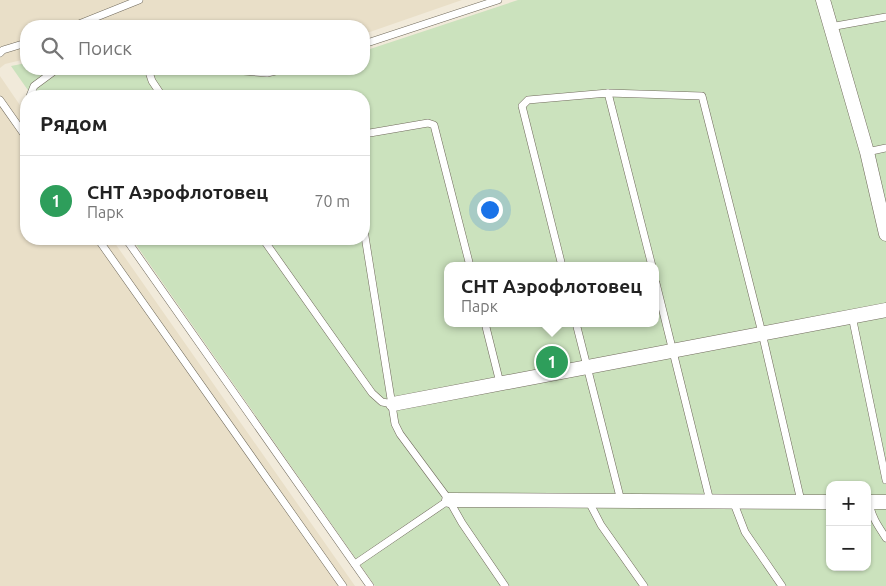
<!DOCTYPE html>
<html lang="ru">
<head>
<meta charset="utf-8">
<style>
  body { margin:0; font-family:Ubuntu,sans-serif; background:#f2f2f2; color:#222 }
  .controls { position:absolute; right:15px; bottom:15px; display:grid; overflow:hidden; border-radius:10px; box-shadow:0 1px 4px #0004 }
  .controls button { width:45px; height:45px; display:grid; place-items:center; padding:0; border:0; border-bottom:1px solid #e0e0e0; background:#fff; color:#222; font:25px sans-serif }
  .you { position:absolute; left:489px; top:209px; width:18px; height:18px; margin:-12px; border:4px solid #fff; border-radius:50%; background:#1a73e8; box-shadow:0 0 0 8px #1a73e833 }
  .badge { display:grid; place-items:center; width:32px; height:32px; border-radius:50%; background:#0b8043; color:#fff; font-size:16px; font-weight:700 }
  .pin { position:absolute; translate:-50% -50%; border:2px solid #fff; box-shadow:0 1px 5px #0006 }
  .popup { position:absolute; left:444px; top:262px; width:215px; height:65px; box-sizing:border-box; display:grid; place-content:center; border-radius:10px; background:#fff; filter:drop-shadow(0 1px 4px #0005); font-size:16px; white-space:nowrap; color:#767676 }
  .popup b { font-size:19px; color:#222 }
  .popup::after { content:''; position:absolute; left:50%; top:100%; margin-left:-10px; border:10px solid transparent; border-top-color:#fff }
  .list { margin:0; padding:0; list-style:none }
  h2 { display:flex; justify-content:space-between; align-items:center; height:65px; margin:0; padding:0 20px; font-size:21px }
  h2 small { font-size:16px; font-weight:400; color:#767676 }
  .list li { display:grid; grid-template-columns:32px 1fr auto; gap:15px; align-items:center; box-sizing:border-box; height:90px; padding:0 20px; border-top:1px solid #e0e0e0 }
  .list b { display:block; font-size:19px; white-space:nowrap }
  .list p { margin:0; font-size:16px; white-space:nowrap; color:#767676 }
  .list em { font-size:16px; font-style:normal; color:#767676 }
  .icon { flex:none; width:28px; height:28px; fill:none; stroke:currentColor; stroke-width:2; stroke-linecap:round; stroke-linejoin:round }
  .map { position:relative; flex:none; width:886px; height:586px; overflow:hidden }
  .search { position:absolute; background:#fff; box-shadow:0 1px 4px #0004; left:20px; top:20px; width:350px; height:55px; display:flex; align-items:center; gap:12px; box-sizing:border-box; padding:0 18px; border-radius:20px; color:#767676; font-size:19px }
  .panel { position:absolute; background:#fff; box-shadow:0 1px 4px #0004; left:20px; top:90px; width:350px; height:155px; border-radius:20px }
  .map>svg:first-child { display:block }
  .built { fill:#e9dfc8 }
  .green { fill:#cbe2bd; fill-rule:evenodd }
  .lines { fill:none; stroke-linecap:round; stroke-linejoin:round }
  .lane-casing { stroke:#706a5c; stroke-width:8 }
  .street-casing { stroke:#706a5c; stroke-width:15 }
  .lane { stroke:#fff; stroke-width:7 }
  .street { stroke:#fff; stroke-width:14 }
</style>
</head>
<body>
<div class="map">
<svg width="886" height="586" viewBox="0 0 886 586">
  <rect width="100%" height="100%" fill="#f1eada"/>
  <!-- built -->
  <g class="built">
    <polygon points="0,0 462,0 364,34 364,26 26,26 26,59 5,64 0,68"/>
    <polygon points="0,76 26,114 26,239 112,239 355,586 0,586"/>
  </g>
  <!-- green -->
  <path class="green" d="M518,0h368v586h-511l-243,-347h232v-143h-332l-21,-30 15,-3v6h338v-18zM448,266h208v57h-208zM830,485h37v82h-37z"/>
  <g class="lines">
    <defs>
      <g id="lane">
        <polyline points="74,26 139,0"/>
        <polyline points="830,27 886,17"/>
        <polyline points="364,44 498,0"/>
        <polyline points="0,53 3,50 26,43"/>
        <polyline points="148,69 152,81 162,96"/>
        <polyline points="218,69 267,73 284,69"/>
        <polyline points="608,93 702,96 762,333 801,501"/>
        <polyline points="30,96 34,86 57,69"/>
        <polyline points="0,100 26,137"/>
        <polyline points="364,134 428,123 434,125 470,266"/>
        <polyline points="867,152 886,148"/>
        <polyline points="364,230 395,424 400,434 449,500 462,523 505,586"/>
        <polyline points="98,239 343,586"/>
        <polyline points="126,239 370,586"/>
        <polyline points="263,239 372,393 382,402 393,404"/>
        <polyline points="562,266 522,106 528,100 608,93 652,266"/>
        <polyline points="656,283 710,501"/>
        <polyline points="852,316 886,480"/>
        <polyline points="485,323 500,383"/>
        <polyline points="576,323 621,501"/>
        <polyline points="588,500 601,525 644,586"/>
        <polyline points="733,501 745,532 782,586"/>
        <path d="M869,502c2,14 9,24 17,36"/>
        <polyline points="355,564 449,500"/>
      </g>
      <g id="street">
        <polyline points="823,0 867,152 886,234"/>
        <polyline points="393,404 886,310"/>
        <polyline points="449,500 830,502"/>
        <polyline points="867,502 886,502"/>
      </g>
    </defs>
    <!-- lane casing -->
    <use href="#lane" class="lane-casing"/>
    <!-- street casing -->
    <use href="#street" class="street-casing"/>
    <!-- lane -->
    <use href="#lane" class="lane"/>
    <!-- street -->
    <use href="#street" class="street"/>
  </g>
</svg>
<div class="controls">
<button>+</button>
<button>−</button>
</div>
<div class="you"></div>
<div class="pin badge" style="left:552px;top:362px;background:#2e9e5b">1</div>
<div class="popup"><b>СНТ Аэрофлотовец</b>Парк</div>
<div class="search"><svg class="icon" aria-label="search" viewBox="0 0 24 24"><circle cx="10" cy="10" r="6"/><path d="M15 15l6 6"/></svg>Поиск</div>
<section class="panel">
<h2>Рядом<small></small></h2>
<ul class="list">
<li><span class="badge" style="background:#2e9e5b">1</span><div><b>СНТ Аэрофлотовец</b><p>Парк</p></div><em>70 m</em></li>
</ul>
</section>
</div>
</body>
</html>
